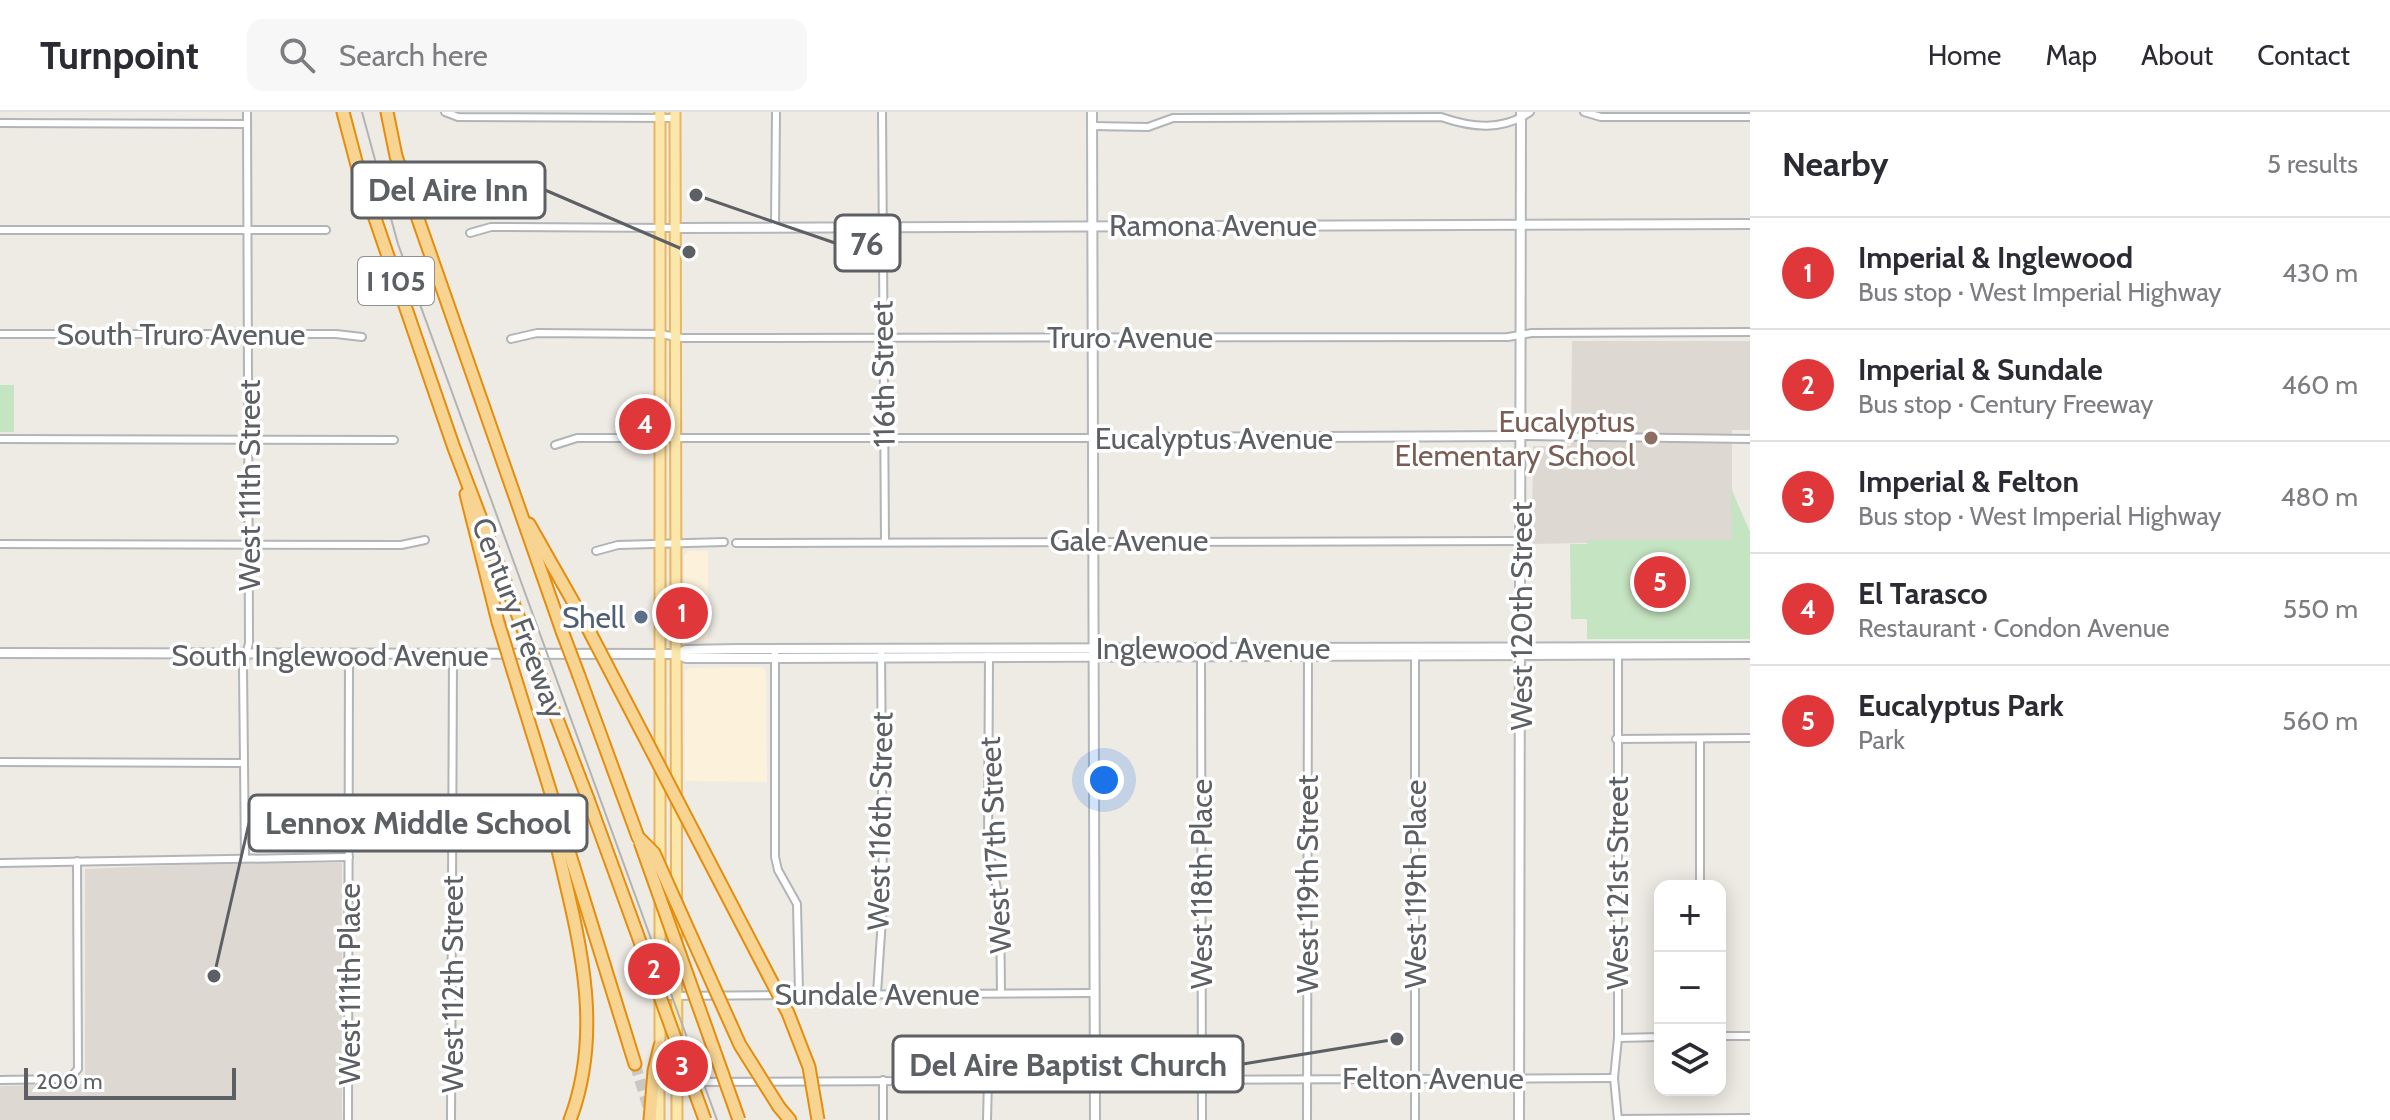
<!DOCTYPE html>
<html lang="en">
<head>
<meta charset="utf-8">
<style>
  body { margin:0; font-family:Cabin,sans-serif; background:#f7f7f7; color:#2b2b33 }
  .controls { position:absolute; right:24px; bottom:24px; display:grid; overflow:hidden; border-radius:16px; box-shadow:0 4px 20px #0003 }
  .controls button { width:72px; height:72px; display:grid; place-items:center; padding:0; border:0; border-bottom:2px solid #e1e1e2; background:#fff; color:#2b2b33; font:40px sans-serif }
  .scale { position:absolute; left:24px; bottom:20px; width:212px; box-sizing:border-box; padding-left:8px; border:4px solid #5c6064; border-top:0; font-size:22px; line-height:28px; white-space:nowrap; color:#5c6064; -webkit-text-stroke:6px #fff; paint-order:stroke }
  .you { position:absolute; left:1104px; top:668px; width:28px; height:28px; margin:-20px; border:6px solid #fff; border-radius:50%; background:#1a73e8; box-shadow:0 0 0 12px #1a73e833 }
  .badge { display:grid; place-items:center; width:52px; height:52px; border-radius:50%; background:#e0373a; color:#fff; font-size:26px; font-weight:700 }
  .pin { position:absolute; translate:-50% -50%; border:4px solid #fff; box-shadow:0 2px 8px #0006 }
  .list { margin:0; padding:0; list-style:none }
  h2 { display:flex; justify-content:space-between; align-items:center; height:104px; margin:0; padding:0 32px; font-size:34px }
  h2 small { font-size:26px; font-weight:400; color:#7c7c81 }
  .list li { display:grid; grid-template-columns:52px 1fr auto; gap:24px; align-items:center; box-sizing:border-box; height:112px; padding:0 32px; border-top:2px solid #e1e1e2 }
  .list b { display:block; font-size:30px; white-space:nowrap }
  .list p { margin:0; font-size:26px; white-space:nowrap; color:#7c7c81 }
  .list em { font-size:26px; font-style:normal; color:#7c7c81 }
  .icon { flex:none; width:44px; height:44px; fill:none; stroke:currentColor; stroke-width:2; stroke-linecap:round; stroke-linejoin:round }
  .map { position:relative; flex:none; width:1750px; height:1008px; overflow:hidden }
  header { display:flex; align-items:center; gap:48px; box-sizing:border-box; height:112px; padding:0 40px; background:#fff; border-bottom:2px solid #e1e1e2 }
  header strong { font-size:38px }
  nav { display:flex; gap:44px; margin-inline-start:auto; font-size:28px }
  .search { width:560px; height:72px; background:#f7f7f7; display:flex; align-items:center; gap:20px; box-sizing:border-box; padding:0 28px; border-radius:16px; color:#7c7c81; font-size:30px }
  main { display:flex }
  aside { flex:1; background:#fff }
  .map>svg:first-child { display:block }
  .commercial { fill:#fcf1da }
  .education { fill:#ddd9d2 }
  .green { fill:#c5e4c1 }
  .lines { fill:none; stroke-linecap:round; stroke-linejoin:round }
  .highway-tunnel { stroke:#cac8c4; stroke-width:11; stroke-dasharray:11 5.5; stroke-linecap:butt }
  .street-casing { stroke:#b1b5b8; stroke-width:10 }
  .secondary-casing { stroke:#b3b7bb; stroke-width:12 }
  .primary-casing { stroke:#eab660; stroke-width:13 }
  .highway-casing { stroke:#e58d0c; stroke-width:15 }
  .street { stroke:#fff; stroke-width:6 }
  .secondary { stroke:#fff; stroke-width:8 }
  .primary { stroke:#fbe6ac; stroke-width:9 }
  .highway { stroke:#f7d491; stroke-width:11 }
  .tram { stroke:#b2b3b4; stroke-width:2 }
  .highway-bridge-casing { stroke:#e58d0c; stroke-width:15; stroke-linecap:butt }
  .highway-bridge { stroke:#f7d491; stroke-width:11 }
  .education-dot { fill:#8d6e63; stroke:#fff; stroke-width:3 }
  .service-dot { fill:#5c6f8a; stroke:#fff; stroke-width:3 }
  .labels { text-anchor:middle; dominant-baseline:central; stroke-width:7; stroke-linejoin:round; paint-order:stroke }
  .shield { fill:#fff; stroke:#8d9092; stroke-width:2 }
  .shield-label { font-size:28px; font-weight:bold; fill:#5c6064 }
  .street-label { font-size:30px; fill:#5c6064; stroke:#fff }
  .education-label { font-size:30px; fill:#785e54; stroke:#fff; text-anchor:end }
  .service-label { font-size:30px; fill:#4e5e75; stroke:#fff; text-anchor:end }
  .leader { fill:none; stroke:#5c6064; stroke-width:3 }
  .callout-dot { fill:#5c6064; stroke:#fff; stroke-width:3 }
  .callout { fill:#fff; stroke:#5c6064; stroke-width:3 }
  .callout-label { font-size:32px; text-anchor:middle; font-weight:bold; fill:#5c6064 }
</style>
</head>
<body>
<header>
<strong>Turnpoint</strong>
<div class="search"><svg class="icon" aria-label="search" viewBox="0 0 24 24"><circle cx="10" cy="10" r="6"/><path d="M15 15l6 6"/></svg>Search here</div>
<nav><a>Home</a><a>Map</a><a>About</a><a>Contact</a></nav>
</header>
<main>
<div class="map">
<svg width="1750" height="1008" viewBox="0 0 1750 1008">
  <rect width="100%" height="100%" fill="#eeeae4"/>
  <!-- commercial -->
  <g class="commercial">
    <polygon points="688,439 708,439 708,529 688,529 685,525 684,443"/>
    <polygon points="763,555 766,559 767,670 685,669 685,560 689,556"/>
  </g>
  <!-- education -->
  <g class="education">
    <polygon points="1572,229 1750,229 1750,318 1732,318 1732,428 1532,432 1533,334 1571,334"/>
    <polygon points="224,751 342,751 342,1008 0,1008 0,974 85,972 85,757"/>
  </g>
  <!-- green -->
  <g class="green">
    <rect x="0" y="273" width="14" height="47"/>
    <polygon points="1731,376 1750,420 1750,527 1587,527 1587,507 1571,507 1570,432 1587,432 1588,428 1732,428"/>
  </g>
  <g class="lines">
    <!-- highway-tunnel -->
    <polyline class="highway-tunnel" points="635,952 650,1001"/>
    <defs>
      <g id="street">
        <polyline points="445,0 458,5 675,6"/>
        <polyline points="882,0 885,429"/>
        <polyline points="1584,0 1601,5 1750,5"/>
        <polyline points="0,11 247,12"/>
        <path d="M1092,14l56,1 25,-9 268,-1c32,11 61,14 89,-5"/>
        <polyline points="775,114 776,0"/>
        <polyline points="0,118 326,118"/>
        <polyline points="470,121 491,115 676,116"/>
        <polyline points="0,222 336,222 362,225"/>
        <polyline points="511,227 537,221 660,222 682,226 1508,225 1532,221 1750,220"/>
        <polyline points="1521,324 1750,327"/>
        <polyline points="0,327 394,328"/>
        <polyline points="555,333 577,326 1094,326"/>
        <polyline points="736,431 1521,429"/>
        <polyline points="0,432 401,433 425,428"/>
        <polyline points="596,439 618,433 724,430"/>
        <polyline points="775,537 775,745 778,758 797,792 799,881"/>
        <polyline points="989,544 988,733 1000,792 1001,881"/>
        <polyline points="1201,544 1202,1008"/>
        <polyline points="1616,627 1750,626"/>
        <polyline points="1700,627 1700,774"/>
        <polyline points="0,650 243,651"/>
        <polyline points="245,746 243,556 249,531 247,0"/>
        <polyline points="0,751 349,745"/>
        <polyline points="877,881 883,792 881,537"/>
        <polyline points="661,884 1094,881"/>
        <polyline points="1720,924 1750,924"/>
        <polyline points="1618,926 1660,925"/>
        <polyline points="0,968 69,967 78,957 77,749"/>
        <polyline points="677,970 1614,966"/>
        <polyline points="1618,1007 1750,1006"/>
        <polyline points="348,1008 349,543"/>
        <polyline points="451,1008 453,544"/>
        <polyline points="883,1008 883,968"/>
        <polyline points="987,1008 988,968"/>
        <polyline points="1307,1008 1308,540"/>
        <polyline points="1415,1008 1415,539"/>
        <polyline points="1618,1008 1614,966 1618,926 1618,541"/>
      </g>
      <g id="secondary">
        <polyline points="1092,0 1095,1008"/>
        <polyline points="676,116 1750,112"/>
        <polyline points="1094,326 1521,324"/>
        <polyline points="0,541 676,542 686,546 775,546 1750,542"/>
        <polyline points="676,542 686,538 737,537 1750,535"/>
        <polyline points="1519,1008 1521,0"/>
      </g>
      <g id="primary">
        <polyline points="660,0 660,941"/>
        <polyline points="675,0 677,1008"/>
        <polyline points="659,959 659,1008"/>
      </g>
      <g id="highway">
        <polyline points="343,0 358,57 454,336 520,509"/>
        <polyline points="387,0 396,44 562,519"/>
        <polyline points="466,382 498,510"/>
        <polyline points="529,412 584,509"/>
        <polyline points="539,560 588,687"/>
        <polyline points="579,564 638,725"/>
        <polyline points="518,575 635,952"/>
        <path d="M548,693c21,105 62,209 22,315"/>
        <polyline points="779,995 790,1008"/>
        <polyline points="650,1008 654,959 660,934"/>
      </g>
    </defs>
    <!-- street casing -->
    <use href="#street" class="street-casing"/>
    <!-- secondary casing -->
    <use href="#secondary" class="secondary-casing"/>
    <!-- primary casing -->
    <use href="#primary" class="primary-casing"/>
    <!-- highway casing -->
    <use href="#highway" class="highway-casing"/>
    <!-- street -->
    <use href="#street" class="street"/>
    <!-- secondary -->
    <use href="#secondary" class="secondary"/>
    <!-- primary -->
    <use href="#primary" class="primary"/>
    <!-- highway -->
    <use href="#highway" class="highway"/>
    <!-- tram -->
    <polyline class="tram" points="362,0 398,132 717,1008"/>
    <defs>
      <g id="highway-bridge">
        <polyline points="520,509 539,560"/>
        <polyline points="584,509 788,901 809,955 818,1008"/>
        <polyline points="498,510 518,575"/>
        <polyline points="562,519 579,564"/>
        <polyline points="588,687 705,1008"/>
        <polyline points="638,725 654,741 740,933 779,995"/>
        <polyline points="640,730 739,1008"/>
      </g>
    </defs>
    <!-- highway-bridge casing -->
    <use href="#highway-bridge" class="highway-bridge-casing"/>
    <!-- highway-bridge -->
    <use href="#highway-bridge" class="highway-bridge"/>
  </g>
  <!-- markers -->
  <circle class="education-dot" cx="1651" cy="326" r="8"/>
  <circle class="service-dot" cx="641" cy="505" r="8"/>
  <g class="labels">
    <!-- shield labels -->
    <rect class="shield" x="358" y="145" width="76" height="48" rx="6"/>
    <g class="shield-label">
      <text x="396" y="169">I 105</text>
    </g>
    <!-- street labels -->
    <g class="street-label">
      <text x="1213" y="113">Ramona Avenue</text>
      <text x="181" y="222">South Truro Avenue</text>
      <text x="1130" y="225">Truro Avenue</text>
      <text transform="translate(883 262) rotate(-91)">116th Street</text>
      <text x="1214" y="326">Eucalyptus Avenue</text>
      <text transform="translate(249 373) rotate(-90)">West 111th Street</text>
      <text x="1129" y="428">Gale Avenue</text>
      <text transform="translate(1521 504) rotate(-90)">West 120th Street</text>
      <text transform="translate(519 506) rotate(69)">Century Freeway</text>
      <text x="1213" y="536">Inglewood Avenue</text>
      <text x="330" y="543">South Inglewood Avenue</text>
      <text transform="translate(880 709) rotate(-89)">West 116th Street</text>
      <text transform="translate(995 733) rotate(-93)">West 117th Street</text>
      <text transform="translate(1617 771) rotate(-90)">West 121st Street</text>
      <text transform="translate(1201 772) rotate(-90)">West 118th Place</text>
      <text transform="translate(1307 772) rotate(-90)">West 119th Street</text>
      <text transform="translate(1415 772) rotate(-90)">West 119th Place</text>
      <text transform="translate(349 872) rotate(-90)">West 111th Place</text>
      <text transform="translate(452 872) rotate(-90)">West 112th Street</text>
      <text x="877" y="882">Sundale Avenue</text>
      <text x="1433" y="966">Felton Avenue</text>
    </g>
    <!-- education labels -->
    <g class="education-label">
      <text x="1635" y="309">Eucalyptus<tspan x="1635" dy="34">Elementary School</tspan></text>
    </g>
    <!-- service labels -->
    <g class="service-label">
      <text x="625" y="505">Shell</text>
    </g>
  </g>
  <!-- callouts -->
  <path class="leader" d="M689 140L545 78M696 83L835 131M214 864L249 711M1397 927L1243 952"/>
  <g class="callout-dot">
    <circle cx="689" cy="140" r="8"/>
    <circle cx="696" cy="83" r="8"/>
    <circle cx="214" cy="864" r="8"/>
    <circle cx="1397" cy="927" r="8"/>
  </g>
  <g class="callout">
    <rect x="352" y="50" width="193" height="56" rx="8"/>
    <rect x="835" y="103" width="65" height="56" rx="8"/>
    <rect x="249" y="683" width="338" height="56" rx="8"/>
    <rect x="893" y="924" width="350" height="56" rx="8"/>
  </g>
  <g class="callout-label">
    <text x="448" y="89">Del Aire Inn</text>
    <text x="867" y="143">76</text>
    <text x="418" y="722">Lennox Middle School</text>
    <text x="1068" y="964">Del Aire Baptist Church</text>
  </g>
</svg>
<div class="controls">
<button>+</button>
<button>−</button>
<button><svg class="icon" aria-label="layers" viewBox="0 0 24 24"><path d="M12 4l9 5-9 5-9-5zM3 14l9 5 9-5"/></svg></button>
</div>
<div class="scale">200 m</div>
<div class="you"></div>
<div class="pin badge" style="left:682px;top:501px">1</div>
<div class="pin badge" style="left:654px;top:857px">2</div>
<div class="pin badge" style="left:682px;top:954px">3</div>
<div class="pin badge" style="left:645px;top:312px">4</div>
<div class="pin badge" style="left:1660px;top:470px">5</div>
</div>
<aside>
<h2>Nearby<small>5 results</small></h2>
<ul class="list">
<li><span class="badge">1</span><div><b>Imperial &amp; Inglewood</b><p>Bus stop · West Imperial Highway</p></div><em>430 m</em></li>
<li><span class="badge">2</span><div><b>Imperial &amp; Sundale</b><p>Bus stop · Century Freeway</p></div><em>460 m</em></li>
<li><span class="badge">3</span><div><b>Imperial &amp; Felton</b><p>Bus stop · West Imperial Highway</p></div><em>480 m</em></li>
<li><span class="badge">4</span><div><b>El Tarasco</b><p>Restaurant · Condon Avenue</p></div><em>550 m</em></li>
<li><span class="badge">5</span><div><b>Eucalyptus Park</b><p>Park</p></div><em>560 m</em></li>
</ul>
</aside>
</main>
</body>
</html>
